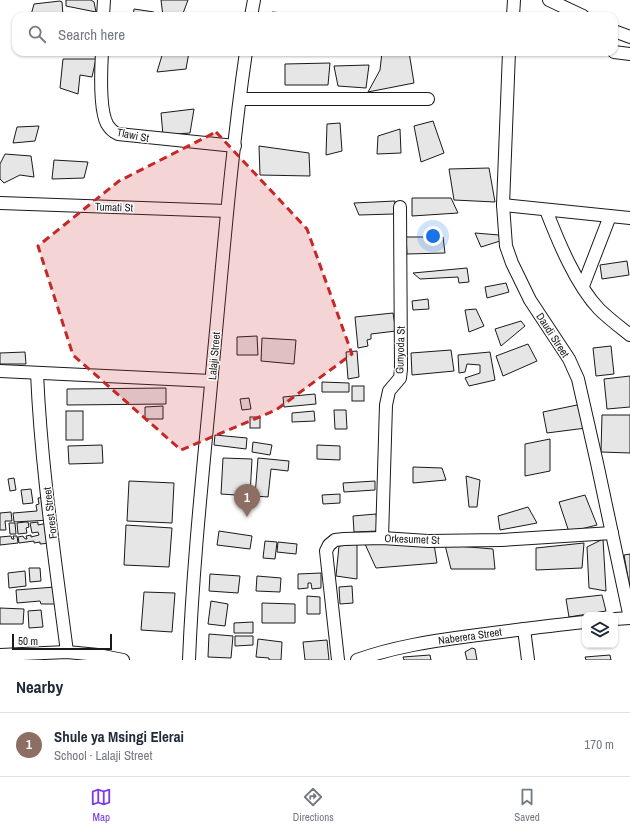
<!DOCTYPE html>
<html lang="en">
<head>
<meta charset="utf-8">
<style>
  body { margin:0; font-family:"Archivo Narrow",sans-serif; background:#f6f6f7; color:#1f2937 }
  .controls { position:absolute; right:12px; bottom:12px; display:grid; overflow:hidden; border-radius:8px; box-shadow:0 1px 3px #0004 }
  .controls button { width:36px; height:36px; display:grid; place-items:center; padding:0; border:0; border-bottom:1px solid #e0e1e3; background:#fff; color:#1f2937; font:20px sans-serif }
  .scale { position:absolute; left:12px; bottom:10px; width:100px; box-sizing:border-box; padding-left:4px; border:2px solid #1a1a1a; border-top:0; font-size:11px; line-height:14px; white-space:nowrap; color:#1a1a1a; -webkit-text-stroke:3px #fff; paint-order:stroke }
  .you { position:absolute; left:433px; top:236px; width:14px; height:14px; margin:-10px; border:3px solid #fff; border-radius:50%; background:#1a73e8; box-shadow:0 0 0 6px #1a73e833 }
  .badge { display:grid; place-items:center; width:26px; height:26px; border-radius:50%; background:#7c3aed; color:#fff; font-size:13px; font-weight:700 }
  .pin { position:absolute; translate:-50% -33px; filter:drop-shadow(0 1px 2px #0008) }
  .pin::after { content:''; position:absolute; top:21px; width:14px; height:12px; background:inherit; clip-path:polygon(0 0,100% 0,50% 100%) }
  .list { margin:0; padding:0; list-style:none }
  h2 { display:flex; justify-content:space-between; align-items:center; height:52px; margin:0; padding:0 16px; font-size:17px }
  h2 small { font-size:13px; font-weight:400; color:#747a83 }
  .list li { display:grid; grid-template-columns:26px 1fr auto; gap:12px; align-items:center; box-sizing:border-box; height:64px; padding:0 16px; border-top:1px solid #e0e1e3 }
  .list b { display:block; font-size:15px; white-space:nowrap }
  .list p { margin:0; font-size:13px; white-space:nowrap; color:#747a83 }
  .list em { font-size:13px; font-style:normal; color:#747a83 }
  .icon { flex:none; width:22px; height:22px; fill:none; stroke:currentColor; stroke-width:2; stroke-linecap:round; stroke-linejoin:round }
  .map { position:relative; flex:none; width:630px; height:660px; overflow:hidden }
  .search { position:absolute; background:#fff; box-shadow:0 1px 3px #0004; left:12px; right:12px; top:12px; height:44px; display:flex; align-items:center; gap:10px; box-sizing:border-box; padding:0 14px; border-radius:12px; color:#747a83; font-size:15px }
  .sheet { height:116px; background:#fff }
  nav { display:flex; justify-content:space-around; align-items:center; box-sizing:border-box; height:56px; border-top:1px solid #e0e1e3; background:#fff; font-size:11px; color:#747a83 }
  nav a { display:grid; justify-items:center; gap:2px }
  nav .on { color:#7c3aed }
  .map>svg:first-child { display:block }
  .building { fill:#e6e6e6; stroke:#1a1a1a }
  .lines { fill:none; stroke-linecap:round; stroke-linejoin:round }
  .street-casing { stroke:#1a1a1a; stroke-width:14 }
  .street { stroke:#fff; stroke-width:12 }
  .marked { fill:#c62828; fill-opacity:0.2; stroke:#c62828; stroke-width:3; stroke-dasharray:8 5; stroke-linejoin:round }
  .labels { text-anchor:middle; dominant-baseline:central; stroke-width:3; stroke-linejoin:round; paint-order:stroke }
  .street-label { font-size:11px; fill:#1a1a1a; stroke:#fff }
</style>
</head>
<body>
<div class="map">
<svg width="630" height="660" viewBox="0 0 630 660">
  <rect width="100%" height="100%" fill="#fff"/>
  <!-- building -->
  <g class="building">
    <polygon points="66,0 91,0 94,2 96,12 66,6"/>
    <polygon points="161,0 188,0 182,16 163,16"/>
    <polygon points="60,1 62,2 63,16 31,15 34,4"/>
    <polygon points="134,9 154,12 153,16 133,16"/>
    <polygon points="272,12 307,15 307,16 272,16"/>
    <polygon points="163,52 189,52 186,69 157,72"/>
    <polygon points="382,52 409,52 414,83 368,92 380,70"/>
    <polygon points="63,59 96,59 92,77 80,75 78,94 60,88"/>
    <polygon points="330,63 328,85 285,85 285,64"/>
    <polygon points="369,65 366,88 338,86 334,66"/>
    <polygon points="194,109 190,133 163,135 161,113"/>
    <polygon points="433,121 444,153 421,162 414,126"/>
    <polygon points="340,123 342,151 326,155 327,124"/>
    <polygon points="39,126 35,141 13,143 17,127"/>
    <polygon points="400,129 401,153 377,154 378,136"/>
    <polygon points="259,146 309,153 310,176 260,175"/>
    <polygon points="5,154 31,156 34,177 20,175 4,183 0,179 0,164"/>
    <polygon points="54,160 88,162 84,178 52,179"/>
    <polygon points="489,168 495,202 454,200 449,169"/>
    <polygon points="412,198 451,198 458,213 412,216"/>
    <polygon points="395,201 394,214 359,215 354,203"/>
    <polygon points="475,233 499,235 500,241 481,247"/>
    <polygon points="406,237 443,237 445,253 407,254"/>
    <polygon points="627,261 629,275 602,279 600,265"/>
    <polygon points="467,268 469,282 459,283 458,277 420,279 413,273"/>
    <polygon points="506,283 509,292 487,298 485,287"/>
    <polygon points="428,299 429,309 413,310 412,301"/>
    <polygon points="476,309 484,326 469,332 465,310"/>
    <polygon points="393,313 396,331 371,334 371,339 367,340 368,346 358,348 355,317"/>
    <polygon points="521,321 525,326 501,346 495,329"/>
    <polygon points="257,336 258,355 237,355 237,337"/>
    <polygon points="262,338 296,340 294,364 261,361"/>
    <polygon points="528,344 537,361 503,376 496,356"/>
    <polygon points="611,346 614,374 596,376 593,348"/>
    <polygon points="451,350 454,371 412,375 411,353"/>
    <polygon points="357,351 359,377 348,379 346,352"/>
    <polygon points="25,352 26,364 0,364 0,353"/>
    <polygon points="490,352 495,380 469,386 465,378 480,373 480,365 467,364 465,372 459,373 458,355"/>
    <polygon points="630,376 630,407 607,409 604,379"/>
    <polygon points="322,382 349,383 349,392 322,392"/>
    <rect x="352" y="386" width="12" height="15"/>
    <polygon points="166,388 166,404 67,405 67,389"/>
    <polygon points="315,394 316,404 284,407 283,397"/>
    <polygon points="249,398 251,409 242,410 240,399"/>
    <polygon points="582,404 586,428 547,433 543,412"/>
    <polygon points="163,406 163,419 145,419 145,407"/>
    <polygon points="334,410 346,410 347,429 335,429"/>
    <rect x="66" y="411" width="17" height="29"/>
    <polygon points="314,411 315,421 292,422 292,413"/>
    <polygon points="602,415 630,415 630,453 601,452"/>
    <rect x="250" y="417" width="10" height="11"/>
    <polygon points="215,435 247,438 246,449 214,445"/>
    <polygon points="550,439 550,471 525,476 525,444"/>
    <polygon points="253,442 272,445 270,455 252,452"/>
    <polygon points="102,445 103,463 69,464 68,446"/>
    <polygon points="317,445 340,446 340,460 317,459"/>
    <polygon points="223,458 252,459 250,496 221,494"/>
    <polygon points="258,458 289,461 288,471 271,469 268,497 255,496"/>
    <polygon points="413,467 442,468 446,480 413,483"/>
    <polygon points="466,476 480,480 477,507 469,507"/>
    <polygon points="14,478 16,490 10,491 8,479"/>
    <polygon points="129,481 174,483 172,523 127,521"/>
    <polygon points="375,481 375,490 344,492 343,483"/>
    <polygon points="31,489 33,503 23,504 21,490"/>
    <polygon points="340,494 340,503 323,504 322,495"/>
    <polygon points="585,495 597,525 569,532 559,502"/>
    <polygon points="47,497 50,520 14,522 13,513 37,511 36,505 39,504 38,498"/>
    <polygon points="528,507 537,523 500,530 498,516"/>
    <polygon points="11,512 12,521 5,521 6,530 0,530 0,513"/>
    <polygon points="376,514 378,531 354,532 353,516"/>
    <polygon points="25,522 28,522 29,527 26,528 27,533 18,534 17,523"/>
    <polygon points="38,522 38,525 48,523 51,543 40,544 40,542 34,543 34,541 19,543 18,537 23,536 24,538 26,539 27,539 26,536 31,535 31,537 39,535 38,532 32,533 30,523"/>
    <polygon points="9,523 15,523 16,534 10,534"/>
    <polygon points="126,525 172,528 169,567 124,565"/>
    <polygon points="219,531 252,536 250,549 217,545"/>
    <polygon points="11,536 12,539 14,539 13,536 17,536 18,543 0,545 0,537"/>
    <polygon points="603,539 606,591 589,588 587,547"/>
    <polygon points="265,541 277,542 275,559 263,558"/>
    <polygon points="278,542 297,544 296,554 277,552"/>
    <polygon points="364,542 434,544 437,563 376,568"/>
    <polygon points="584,543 582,568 536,570 536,548"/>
    <polygon points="357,544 357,579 336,576 339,546"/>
    <polygon points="445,545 493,549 495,569 451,569"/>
    <polygon points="630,554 630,589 624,555"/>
    <polygon points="29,568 40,568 41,581 30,582"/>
    <polygon points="25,571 26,586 9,588 8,573"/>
    <polygon points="321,573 321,588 312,589 311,583 308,583 308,588 298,589 298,574"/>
    <polygon points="210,574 240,576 238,593 209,591"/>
    <polygon points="257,576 281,578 280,592 256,591"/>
    <polygon points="352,586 353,603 340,604 339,587"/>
    <polygon points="55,587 56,604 41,604 40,601 17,603 16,590"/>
    <polygon points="144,592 175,593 172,632 141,630"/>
    <polygon points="602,595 606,611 569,617 566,599"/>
    <polygon points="307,596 320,597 320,614 307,614"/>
    <polygon points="211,601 228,604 225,626 208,624"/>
    <polygon points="262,603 295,604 295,623 262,623"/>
    <polygon points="0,608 24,609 23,624 0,624"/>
    <polygon points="41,610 43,627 29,628 28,611"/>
    <polygon points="253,622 253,633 234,633 234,623"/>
    <polygon points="209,634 233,636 231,658 208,657"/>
    <polygon points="235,636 253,636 253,645 235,646"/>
    <polygon points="258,639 282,642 281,660 269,660 269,658 256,657"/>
    <polygon points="327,640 329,660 305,660 303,642"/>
    <polygon points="472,648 475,649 477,660 467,660 465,652"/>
    <polygon points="430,655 431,660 404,660 403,657"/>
    <polygon points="610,655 611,660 586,660 585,657"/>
  </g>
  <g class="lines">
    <defs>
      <g id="street">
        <polyline points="549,0 583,16"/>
        <polyline points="103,16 104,0"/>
        <polyline points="251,16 254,0"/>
        <polyline points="513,16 514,0"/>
        <polyline points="614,31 630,37"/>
        <path d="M102,52c-1,18 -3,57 5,72 3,5 6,8 11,10l117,12"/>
        <polyline points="509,52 503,205 506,246 512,263 530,300 569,359 578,379 597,463 630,618"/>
        <polyline points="614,52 630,54"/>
        <polyline points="240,99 428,99"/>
        <polyline points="0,203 227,211"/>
        <polyline points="503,205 630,218"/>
        <path d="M546,210c12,31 30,75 53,99 10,10 21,18 31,26"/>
        <polyline points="583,286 610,216"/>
        <polyline points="0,371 211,381"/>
        <path d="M37,373c4,94 18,186 30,279"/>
        <polyline points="382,538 386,405 389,391 400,378 401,369 400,207"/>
        <polyline points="615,619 630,618"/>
        <polyline points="524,629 528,660"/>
        <polyline points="0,655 67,652 98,655 123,660"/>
        <path d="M189,660c4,-99 15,-198 24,-297 10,-104 18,-208 33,-311"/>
        <polyline points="338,660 326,551 329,545 335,540 344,539 382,538 428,541 501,540 612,533"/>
        <path d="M357,660c36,-13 75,-19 113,-24 38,-5 77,-10 115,-14"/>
      </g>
    </defs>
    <!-- street casing -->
    <use href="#street" class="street-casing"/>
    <!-- street -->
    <use href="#street" class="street"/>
  </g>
  <!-- marked area -->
  <path class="marked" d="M216,132l91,97 45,125 -76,56 -95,40 -108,-95 -35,-109 81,-65z"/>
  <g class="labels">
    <!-- street labels -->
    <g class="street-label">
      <text transform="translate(133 135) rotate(11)">Tlawi St</text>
      <text transform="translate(114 207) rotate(2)">Tumati St</text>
      <text transform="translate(553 335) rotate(57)">Daudi Street</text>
      <text transform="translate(400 350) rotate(-88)">Gunyoda St</text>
      <text transform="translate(214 356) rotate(-85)">Lalaji Street</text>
      <text transform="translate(50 513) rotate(-97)">Forest Street</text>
      <text transform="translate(412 539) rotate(2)">Orkesumet St</text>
      <text transform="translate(470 636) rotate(-8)">Naberera Street</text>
    </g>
  </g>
</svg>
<div class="controls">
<button><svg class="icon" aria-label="layers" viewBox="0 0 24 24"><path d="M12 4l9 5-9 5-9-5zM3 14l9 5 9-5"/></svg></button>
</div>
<div class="scale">50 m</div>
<div class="you"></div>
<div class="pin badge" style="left:247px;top:517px;background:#8d6e63">1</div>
<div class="search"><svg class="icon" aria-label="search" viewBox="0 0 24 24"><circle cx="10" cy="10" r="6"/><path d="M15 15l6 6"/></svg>Search here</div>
</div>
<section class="sheet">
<h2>Nearby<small></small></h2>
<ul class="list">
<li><span class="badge" style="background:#8d6e63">1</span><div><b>Shule ya Msingi Elerai</b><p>School · Lalaji Street</p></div><em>170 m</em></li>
</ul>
</section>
<nav>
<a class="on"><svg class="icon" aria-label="map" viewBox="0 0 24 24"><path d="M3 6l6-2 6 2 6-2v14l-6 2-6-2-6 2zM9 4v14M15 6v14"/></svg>Map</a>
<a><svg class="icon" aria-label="directions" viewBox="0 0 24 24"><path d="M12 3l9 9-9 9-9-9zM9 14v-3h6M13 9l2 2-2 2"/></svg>Directions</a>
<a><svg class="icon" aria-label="saved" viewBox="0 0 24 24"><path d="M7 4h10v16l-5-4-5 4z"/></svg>Saved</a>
</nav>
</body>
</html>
